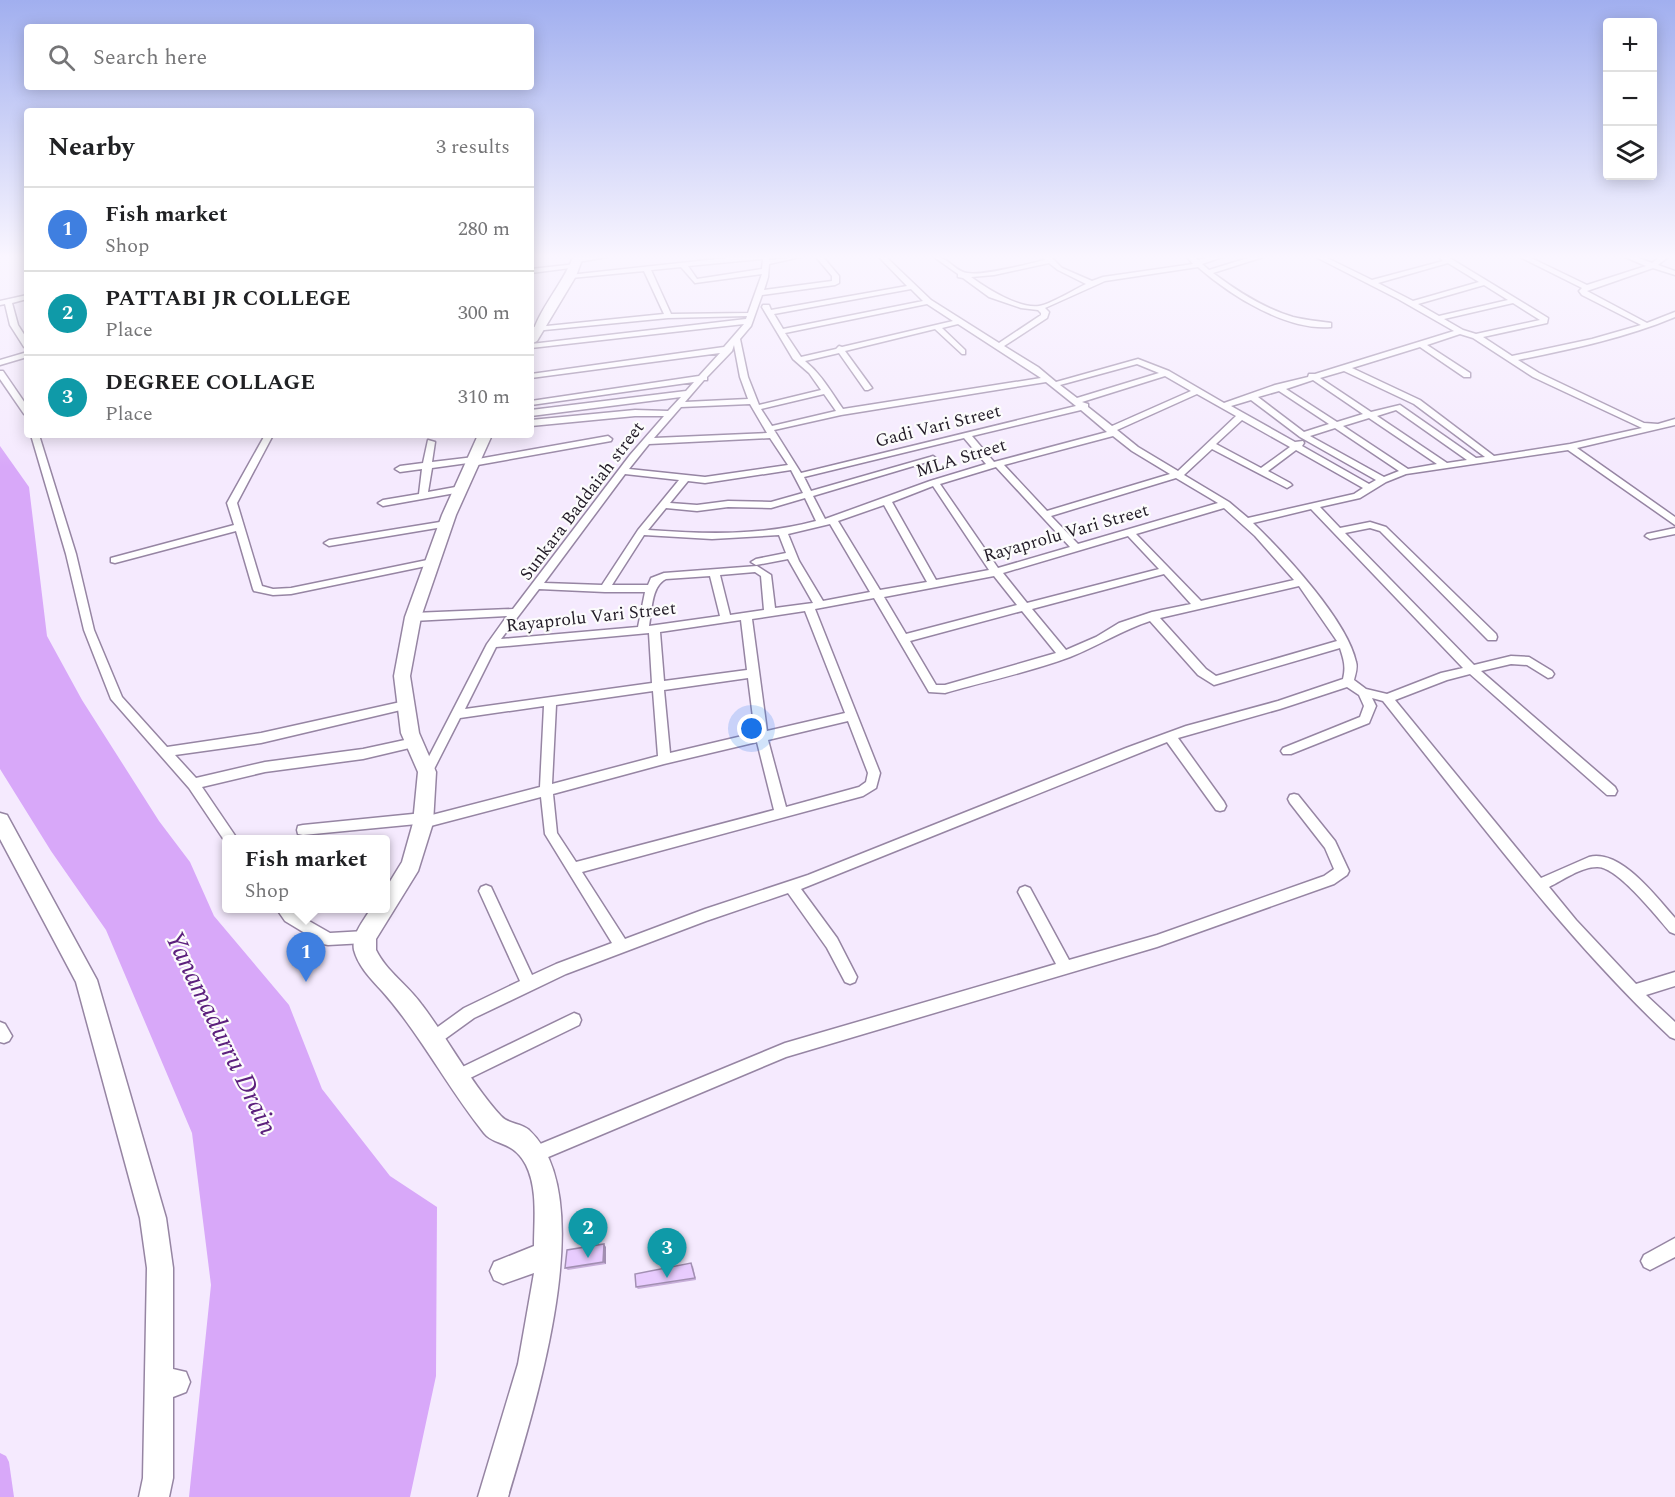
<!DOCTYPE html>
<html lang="en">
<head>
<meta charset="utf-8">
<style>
  body { margin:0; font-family:Spectral,serif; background:#f6f6f6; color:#202124 }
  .controls { position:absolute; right:18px; top:18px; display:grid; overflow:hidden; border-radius:6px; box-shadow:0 3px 15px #0003 }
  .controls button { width:54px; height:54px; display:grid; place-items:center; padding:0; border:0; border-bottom:2px solid #e0e0e0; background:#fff; color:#202124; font:30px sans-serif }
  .you { position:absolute; left:752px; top:729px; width:21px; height:21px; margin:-15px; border:4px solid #fff; border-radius:50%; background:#1a73e8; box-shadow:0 0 0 9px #1a73e833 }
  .badge { display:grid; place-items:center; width:39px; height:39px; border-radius:50%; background:#ea580c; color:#fff; font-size:20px; font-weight:700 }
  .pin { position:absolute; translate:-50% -50px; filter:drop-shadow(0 2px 3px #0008) }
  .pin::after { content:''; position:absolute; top:32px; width:21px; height:18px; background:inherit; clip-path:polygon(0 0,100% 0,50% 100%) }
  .popup { position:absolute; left:222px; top:835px; width:168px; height:78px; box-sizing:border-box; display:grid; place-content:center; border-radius:6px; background:#fff; filter:drop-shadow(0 2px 4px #0005); font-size:20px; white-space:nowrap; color:#757577 }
  .popup b { font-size:22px; color:#202124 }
  .popup::after { content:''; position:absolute; left:50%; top:100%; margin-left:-12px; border:12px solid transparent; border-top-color:#fff }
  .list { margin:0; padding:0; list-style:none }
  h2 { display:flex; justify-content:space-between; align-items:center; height:78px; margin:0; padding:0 24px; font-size:26px }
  h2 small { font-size:20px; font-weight:400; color:#757577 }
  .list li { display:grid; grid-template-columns:39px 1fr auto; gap:18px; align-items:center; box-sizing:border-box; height:84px; padding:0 24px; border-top:2px solid #e0e0e0 }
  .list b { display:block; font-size:22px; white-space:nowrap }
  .list p { margin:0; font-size:20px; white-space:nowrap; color:#757577 }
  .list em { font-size:20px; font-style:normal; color:#757577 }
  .icon { flex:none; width:33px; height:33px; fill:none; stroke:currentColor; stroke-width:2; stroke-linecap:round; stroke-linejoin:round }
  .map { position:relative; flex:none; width:1675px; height:1497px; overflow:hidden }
  .search { position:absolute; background:#fff; box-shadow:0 3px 15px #0003; left:24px; top:24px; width:510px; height:66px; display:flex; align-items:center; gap:15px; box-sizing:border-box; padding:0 21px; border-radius:6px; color:#757577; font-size:22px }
  .panel { position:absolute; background:#fff; box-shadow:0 3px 15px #0003; left:24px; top:108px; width:510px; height:330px; border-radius:6px }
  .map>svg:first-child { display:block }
  .water { fill:#d8a8f9 }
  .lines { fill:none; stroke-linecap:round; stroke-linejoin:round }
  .canal { fill:#d8a8f9; fill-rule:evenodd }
  .minor-casing { stroke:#9685a3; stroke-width:3 }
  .primary-casing { stroke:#9685a3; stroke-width:3 }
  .minor { fill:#fff; fill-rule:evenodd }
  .primary { fill:#fff; fill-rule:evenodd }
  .wall { fill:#c8afda }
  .shaded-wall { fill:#a28fb2 }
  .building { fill:#e8ccfe; stroke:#a28fb2; stroke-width:1.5 }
  .labels { text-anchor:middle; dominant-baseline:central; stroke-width:4.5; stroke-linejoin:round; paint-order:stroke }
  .far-street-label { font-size:18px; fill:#221b27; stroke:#fcfcfc }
  .near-water-label { font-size:27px; font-style:italic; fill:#5c207d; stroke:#fcfcfc }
</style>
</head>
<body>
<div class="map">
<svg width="1675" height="1497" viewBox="0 0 1675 1497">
  <rect width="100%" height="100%" fill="#f5eafe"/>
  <!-- water -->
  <polygon class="water" points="0,446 29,487 47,636 82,700 159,821 190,862 214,916 289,1005 322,1089 390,1176 437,1207 436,1376 410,1497 189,1497 211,1285 192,1133 106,930 51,851 0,769"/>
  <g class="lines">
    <!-- canal -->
    <polygon class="canal" points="0,1453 6,1456 9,1462 14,1497 0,1497"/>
    <defs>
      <g id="minor">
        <polygon points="582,257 607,257 578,262 575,260"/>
        <path d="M736,257h33v3l31,-3 -31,7 -1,13 -4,13 68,-9v-5l-16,-19h7l16,19v7l-4,2 -73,10 -11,31 -11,13 8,38 11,28 62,-15 -12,-17 -16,-14 -31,-52 1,-2h6l2,5 136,-24 -28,-29h7l45,43 68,43 42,-28v-2l-3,-3 -17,-2 -32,-11 -26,-19 -5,-1v-3l-24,-17c15,0 20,14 33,16 17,3 60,-9 78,-13l-2,-3h8l11,11 30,13 11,-4 90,-13 -6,-7h8l3,3 11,-3h13l-20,7 7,6 42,-13h12l-50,16c24,18 50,35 80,44 12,3 25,4 38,6v4c-45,4 -101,-32 -133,-60l-93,14 -60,27 4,4 -2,6 -43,28 34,21 18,15 82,-23 31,12 55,32 51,-18 33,-8 1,-3h6l139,-43 -56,-32 -82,-42h9l47,23 71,-19 -4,-4h9l100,61 -1,5 -64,14 29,19 80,-17 49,-14 -59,-30 -3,-4 3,-3 -62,-31h9l58,28 59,-19 -21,-9h11l16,6 8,-6h8l-10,8 17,6v4l-22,-7 -66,23 60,32 28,-11v5c-50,21 -103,32 -157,43l21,13 105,50 14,1 17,-5v6l-98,23 98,69v8l-107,-75 -162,24 -20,8 -26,16 -40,9 20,21 30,-6 16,5 110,107 1,3 -1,3h-8l-108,-109 -10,-3 -25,5 129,132 37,-9 18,1 23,14 2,3 -2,3 -4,1 -21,-13 -16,-1 -30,7 134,116 2,4 -2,4h-8l-137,-121 -23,6 -52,20 146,178 48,-21c32,-8 67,40 86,61v16l-5,-2c-13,-15 -53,-66 -73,-65 -16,0 -34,13 -48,20l27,33 60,64 39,-12v14l-29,9 29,27v17l-5,-2c-107,-101 -195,-221 -287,-336l-11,-3 4,8 -7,17 -78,31h-8l-2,-3 2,-3 77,-31 4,-11 -5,-11 -12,-8 -67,22 -102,29 46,64 2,4 -2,4 -4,1 -4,-1 -49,-68 -366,147 36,49 20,39 -2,5 -5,2 -5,-2 -18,-34 -39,-55 -82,28 -140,53 -92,44 -36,26 -5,2 -5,-2 -3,-5 3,-5 36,-26 56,-27 -41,-90 2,-4 5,-2 5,2 41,88 24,-11 56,-21 -67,-109 -4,-37 -118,31 -6,-4 -114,11 -5,-1 -1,-4 1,-4 5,-1 120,-12 5,3 112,-29 4,-81 -84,12 -29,57h-8l-2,-3 66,-128 20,-28 -94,5 -5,-4 5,-4 100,-4 117,-154 34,-39h-29l-104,10v-6l104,-10 33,1 13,-14 -150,19v-6l155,-19 8,-9 -163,23v-4l168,-25 21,-23 -189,25v-4l193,-27 20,-23 -213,24v-4l215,-25 1,-3 -79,2 -134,13v-4h3l127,-13 -20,-43 -73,7 -3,-2 1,-1zM761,259h2l-1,10 -65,10 -9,-13zM1049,263l9,7 28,14c-11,5 -35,20 -47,22 -20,3 -53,-18 -68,-29l23,-2zM1448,263l31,19 -66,19 -35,-18zM681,267l14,16 67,-9 -14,39 -77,1 -20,-44zM1484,285l24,15 -69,16 -21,-12zM911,289l12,12 -140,28 -9,-15zM1513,303l27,17 -64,14 -13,-4 -19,-11zM927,304l26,17 -111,26 -3,-1 -3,3 -35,8 -16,-24zM958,324l83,54 -198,31c-12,-17 -21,-34 -38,-48l34,-8 26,37h3l4,-2 -27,-37 90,-22 27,25h3v-4l-23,-22zM1460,334l13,4 60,39 109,51 -72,16 -76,12 -74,-56 -68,-32 68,-21 44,30h6v-4l-43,-28zM734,345l6,32 8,22 -63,3 19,-22h3v-3l25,-26zM1137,364l22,9 -82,25 -17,-13zM1344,371l70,33 71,53 -9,1 -76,-53 -29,7 -51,-34zM1165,376l26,15 -79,35 -24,-19v-3l-6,-2zM1313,380l50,34 -26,8 -51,-33zM1046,382l30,24 -275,67 -27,-43 67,-15zM1279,391l50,33 -25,8 -46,-35zM824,394l12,17 -64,15 -11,-17zM1197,394l39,22 -58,55 -40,-24 -21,-17zM1251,400l49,37 76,43 -7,4 -67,-38 2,-3 -1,-2 -8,1 -64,-36zM750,404l17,29 -113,5 27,-31zM1081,410l26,22 -113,30 -22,-26zM1396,410l71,50 -20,3 -70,-47zM1369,418l68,46 -29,5 -65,-43zM1242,420l48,27 -29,21 -45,-24zM1335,428l64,43 -15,6 -74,-41zM1113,436l19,15 38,23 -123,37 -43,-46zM770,438l18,27 -83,12 -76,-8 20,-25zM964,438l22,26 -56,17 -105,38 -12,-23 124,-37 -4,-3 -3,1 -119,34 -7,-14zM1212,449l75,39 5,-3 -2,-2 -22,-12 28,-21 67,38 -9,6 -106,24 -19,-16 -45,-27zM996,467l74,80 -72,21 -58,-84zM791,470l12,23 -32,9 -43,-1 -31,4 -27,-2 18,-22 17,2zM625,474l54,6 -41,50 -36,55 -58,-2zM1176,478l42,25 -140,41 -27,-28zM933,486l56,84 -53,10 -44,-78zM805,498l11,23c-55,15 -111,13 -168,9l18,-22 31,3 31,-4 43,1zM884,505l43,77 -47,8 -42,-69zM1224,508l31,28 39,44 -93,21 -65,-67zM1311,509l152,159 -22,5 -54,21 -21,-5 -12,-9c1,-5 4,-12 2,-18 -9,-42 -72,-109 -103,-139zM830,524l40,68 -47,9 -24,-40 -11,-27zM644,535l68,4 67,-4 7,18 -30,6 -5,3 5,3 32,-6 25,44 -38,5 -4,-33 -14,-9 -93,7 -13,5 -3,7h-36zM1128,536l31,33 -132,34 -24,-30zM755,572l6,4 3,34 -34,5 -10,-40zM1164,574l27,30 -39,8 -33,11 -23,14 -30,13 -34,-41zM710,576l10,40 -71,10c3,-15 2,-40 17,-47zM994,576l23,29 -111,29 -22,-37zM1299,586l38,55 -121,35 -10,-7 -46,-51zM539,589l66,3h40l-7,35 -137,12zM874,598l55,94 16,1c41,-12 85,-21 125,-36 28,-11 52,-27 80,-36l48,54 16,10 126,-37c4,12 6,19 3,31l-65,22 -92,25 -60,22 -318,127 -103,34 -80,30 -43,-67 281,-76 13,-8 4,-15 -65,-164zM805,611l40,102 -78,18 -15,-112zM1022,611l34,42 -111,32h-9l-26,-44zM741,620l6,50 -83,11 -4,-49zM649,633l3,50 -187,26 31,-62zM748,678l7,55 -85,20 -6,-63zM653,691l5,65 -106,28 4,-79zM848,721l20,52 -2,9 -7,5 -73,20 -18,-67zM757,742l17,68 -198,52 -19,-29 -4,-39 111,-30z"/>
        <polygon points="576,264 578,265 578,267 531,273 531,269"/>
        <polygon points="27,295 27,299 12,303 18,325 27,339 27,347 24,347 10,325 5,304 0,305 0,301"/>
        <polygon points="24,353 27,353 27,357 0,365 0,360"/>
        <polygon points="0,371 3,371 27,406 27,415 24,414 0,379"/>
        <polygon points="31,435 39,435 76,554 94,630 122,697 167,747 261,733 405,701 411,705 405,709 261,743 175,755 196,778 265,762 363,749 414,738 418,740 420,743 418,746 363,759 265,772 202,787 238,840 226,840 226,843 189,788 111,699 84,630 66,554"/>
        <polygon points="265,435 273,435 237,503 262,586 273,589 291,588 432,559 437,562 436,564 291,594 273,595 254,591 253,589 236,531 115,563 111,562 111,558 234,525 227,503"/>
        <polygon points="608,436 612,439 611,441 472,466 468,463 432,468 428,492 461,486 466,489 461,492 383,506 378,503 383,500 419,494 422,469 400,472 395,469 400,466 423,463 428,440 435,442 432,462 474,457 478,459"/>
        <polygon points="446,521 449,522 449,526 329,546 324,543 329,540"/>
        <polygon points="1675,528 1675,534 1650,539 1645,536 1647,534"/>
        <polygon points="1294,794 1298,795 1335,841 1349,871 1347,875 1334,884 1157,947 786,1057 534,1163 528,1161 526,1155 528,1149 785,1043 1056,964 1018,892 1020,888 1025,886 1030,888 1069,960 1157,935 1324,876 1334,869 1325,848 1290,803 1288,799 1290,795"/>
        <polygon points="276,908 292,908 295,913 330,933 365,931 370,933 372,937 370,941 365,943 328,945 323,944 285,921"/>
        <polygon points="574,1013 579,1015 581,1020 579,1025 464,1081 459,1084 454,1081 451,1076 454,1071"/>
        <polygon points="0,1022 5,1024 12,1036 9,1041 4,1043 0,1042"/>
        <polygon points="1675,1238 1675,1257 1650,1270 1644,1267 1641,1261 1644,1255"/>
      </g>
      <g id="primary">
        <path d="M573,257h10l-7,19 -39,65 -6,3c0,-26 32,-59 42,-87z"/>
        <path d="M478,435h14l-36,80 -35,102 -11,59 9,57 17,39 -3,51 -15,48 -42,68v11c10,21 33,36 46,55 26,34 51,81 79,111 7,8 20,7 28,14 74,68 3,284 -21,367h-30l40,-133 16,-91 -31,11 -9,-4 -4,-9 4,-9 40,-16c0,-26 4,-57 -8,-81 -13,-25 -32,-19 -42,-32 -37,-46 -63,-98 -102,-142 -11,-12 -24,-25 -28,-41 -3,-16 10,-29 17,-42h15v-20l16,-26 11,-39 5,-51 -17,-39 -7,-57 11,-59 37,-102z"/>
        <polygon points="0,813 7,815 97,980 166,1218 173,1268 173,1369 186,1372 190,1382 186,1392 173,1397 173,1478 169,1497 139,1497 143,1478 147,1268 140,1218 76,982 0,839"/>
      </g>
    </defs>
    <!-- minor casing -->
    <use href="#minor" class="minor-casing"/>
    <!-- primary casing -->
    <use href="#primary" class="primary-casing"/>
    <!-- minor -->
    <use href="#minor" class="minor"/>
    <!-- primary -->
    <use href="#primary" class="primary"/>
  </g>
  <!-- wall -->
  <g class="wall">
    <polygon points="606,1247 606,1264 568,1270 565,1268"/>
    <polygon points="693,1266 696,1280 638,1289 636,1287"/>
  </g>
  <!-- shaded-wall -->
  <polygon class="shaded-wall" points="604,1244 606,1247 606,1264 603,1262"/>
  <!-- building -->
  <g class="building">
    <polygon points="604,1244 603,1262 565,1268 567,1250"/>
    <polygon points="691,1263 695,1278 636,1287 635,1274"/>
  </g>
  <!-- sky -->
  <linearGradient id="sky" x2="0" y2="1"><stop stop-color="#a1afef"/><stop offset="0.55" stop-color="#faf6ff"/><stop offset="1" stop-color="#faf6ff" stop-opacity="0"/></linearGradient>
  <rect width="1675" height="467" fill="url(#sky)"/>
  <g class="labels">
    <!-- far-street labels -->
    <g class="far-street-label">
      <text transform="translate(938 426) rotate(-14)">Gadi Vari Street</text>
      <text transform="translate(961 458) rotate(-17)">MLA Street</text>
      <text transform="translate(582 501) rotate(-53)">Sunkara Baddaiah street</text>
      <text transform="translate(1066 533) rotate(-16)">Rayaprolu Vari Street</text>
      <text transform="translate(591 617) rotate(-6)">Rayaprolu Vari Street</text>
    </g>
    <!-- near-water labels -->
    <g class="near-water-label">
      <text transform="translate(221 1033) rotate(64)">Yanamadurru Drain</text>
    </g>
  </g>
</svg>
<div class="controls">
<button>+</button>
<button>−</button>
<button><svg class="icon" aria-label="layers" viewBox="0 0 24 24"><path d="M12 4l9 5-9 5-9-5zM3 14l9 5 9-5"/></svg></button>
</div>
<div class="you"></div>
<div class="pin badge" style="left:306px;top:982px;background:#3f7fe0">1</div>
<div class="popup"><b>Fish market</b>Shop</div>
<div class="pin badge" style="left:588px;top:1258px;background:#0f9aa8">2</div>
<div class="pin badge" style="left:667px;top:1278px;background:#0f9aa8">3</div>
<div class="search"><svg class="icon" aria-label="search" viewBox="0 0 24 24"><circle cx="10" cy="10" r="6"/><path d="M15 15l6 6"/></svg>Search here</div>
<section class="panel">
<h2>Nearby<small>3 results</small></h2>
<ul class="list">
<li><span class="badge" style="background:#3f7fe0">1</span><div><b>Fish market</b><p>Shop</p></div><em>280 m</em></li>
<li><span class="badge" style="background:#0f9aa8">2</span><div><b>PATTABI JR COLLEGE</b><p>Place</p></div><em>300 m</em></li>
<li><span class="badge" style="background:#0f9aa8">3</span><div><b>DEGREE COLLAGE</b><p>Place</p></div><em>310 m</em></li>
</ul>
</section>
</div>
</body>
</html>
